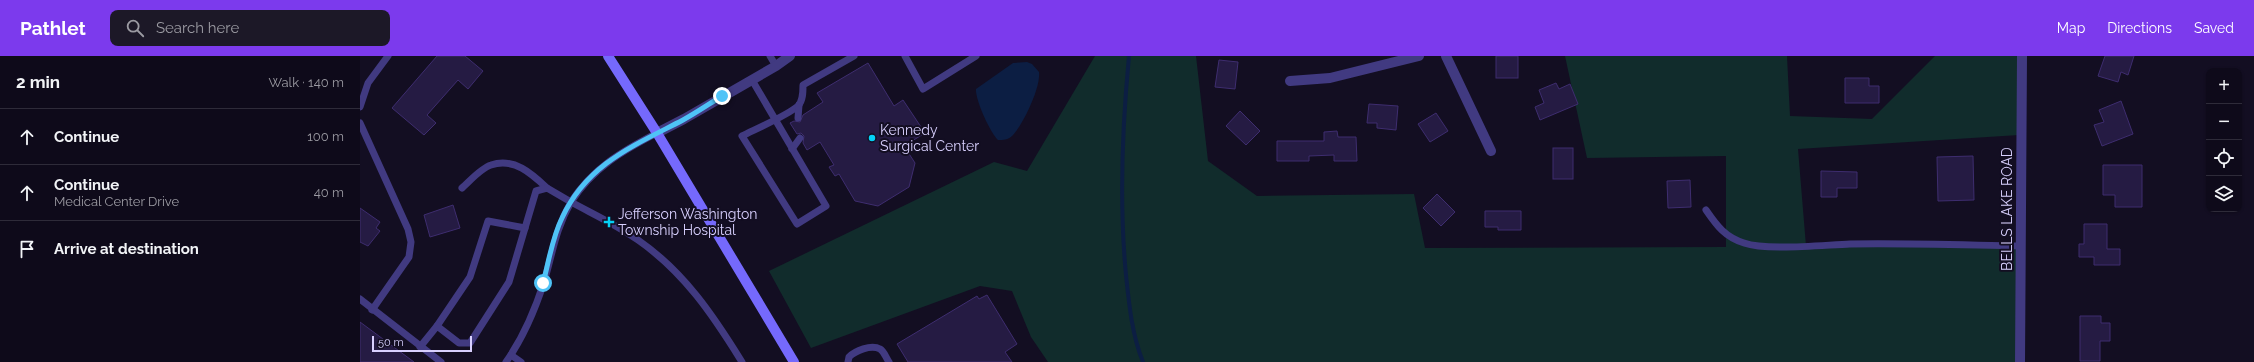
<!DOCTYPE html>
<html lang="en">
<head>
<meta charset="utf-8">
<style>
  body { margin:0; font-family:Raleway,sans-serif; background:#1c1827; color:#f1f3f6 }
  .controls { position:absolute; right:12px; top:12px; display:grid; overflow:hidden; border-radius:8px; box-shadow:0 1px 3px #0004 }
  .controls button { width:36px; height:36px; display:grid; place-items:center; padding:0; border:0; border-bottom:1px solid #2e2b39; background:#0e0a1a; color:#f1f3f6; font:20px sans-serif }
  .scale { position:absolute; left:12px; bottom:10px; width:100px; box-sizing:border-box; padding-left:4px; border:2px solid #d8d0fe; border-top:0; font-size:11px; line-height:14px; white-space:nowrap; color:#d8d0fe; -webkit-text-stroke:3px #130e22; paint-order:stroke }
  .stop { position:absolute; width:12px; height:12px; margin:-9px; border:3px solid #4fc3f7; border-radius:50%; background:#fff }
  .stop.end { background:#4fc3f7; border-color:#fff; box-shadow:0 1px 4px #0008 }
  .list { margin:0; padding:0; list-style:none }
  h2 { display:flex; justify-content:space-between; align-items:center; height:52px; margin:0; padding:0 16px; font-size:17px }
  h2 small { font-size:13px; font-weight:400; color:#9b9aa2 }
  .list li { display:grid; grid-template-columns:26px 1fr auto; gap:12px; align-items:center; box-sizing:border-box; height:56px; padding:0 16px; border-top:1px solid #2e2b39 }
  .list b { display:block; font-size:15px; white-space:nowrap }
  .list p { margin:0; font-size:13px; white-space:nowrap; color:#9b9aa2 }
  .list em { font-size:13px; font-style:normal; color:#9b9aa2 }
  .icon { flex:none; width:22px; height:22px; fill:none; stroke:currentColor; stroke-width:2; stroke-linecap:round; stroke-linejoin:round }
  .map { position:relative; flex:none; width:1894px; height:306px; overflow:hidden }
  header { display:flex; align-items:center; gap:24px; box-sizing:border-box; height:56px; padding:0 20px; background:#7c3aed; color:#fff }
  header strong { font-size:19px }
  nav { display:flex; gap:22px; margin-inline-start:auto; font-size:14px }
  .search { width:280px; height:36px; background:#1c1827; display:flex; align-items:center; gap:10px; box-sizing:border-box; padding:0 14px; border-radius:8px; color:#9b9aa2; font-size:15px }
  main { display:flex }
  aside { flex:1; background:#0e0a1a }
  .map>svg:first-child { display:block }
  .green { fill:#112c2c }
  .water { fill:#0c1e43 }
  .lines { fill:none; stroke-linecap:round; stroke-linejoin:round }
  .stream { stroke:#0c1e43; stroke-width:4 }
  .building { fill:#251b43; stroke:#3e2d6f }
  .service { stroke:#413a81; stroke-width:7 }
  .minor { stroke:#413a81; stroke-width:10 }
  .tertiary { stroke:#413a81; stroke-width:10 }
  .secondary { stroke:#7569fc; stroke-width:10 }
  .route { stroke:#4fc3f7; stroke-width:5 }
  .poi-dot { fill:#05d1f6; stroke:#130e22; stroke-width:1.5 }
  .labels { text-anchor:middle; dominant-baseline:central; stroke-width:4; stroke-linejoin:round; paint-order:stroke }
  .poi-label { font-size:14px; fill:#d8d0fe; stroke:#130e22; text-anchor:start }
  .street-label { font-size:14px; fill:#d8d0fe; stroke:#130e22 }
</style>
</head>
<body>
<header>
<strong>Pathlet</strong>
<div class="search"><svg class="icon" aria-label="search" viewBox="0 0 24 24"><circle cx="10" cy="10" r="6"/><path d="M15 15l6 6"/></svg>Search here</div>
<nav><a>Map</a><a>Directions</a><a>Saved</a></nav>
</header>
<main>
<aside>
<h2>2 min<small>Walk · 140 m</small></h2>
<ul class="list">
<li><svg class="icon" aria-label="ahead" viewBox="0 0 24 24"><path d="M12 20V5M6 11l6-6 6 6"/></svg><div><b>Continue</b></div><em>100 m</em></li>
<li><svg class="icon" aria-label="ahead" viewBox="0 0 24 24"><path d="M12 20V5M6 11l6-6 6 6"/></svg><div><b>Continue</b><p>Medical Center Drive</p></div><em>40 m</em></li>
<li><svg class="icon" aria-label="arrive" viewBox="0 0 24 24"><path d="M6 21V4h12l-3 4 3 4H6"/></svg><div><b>Arrive at destination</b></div></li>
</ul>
</aside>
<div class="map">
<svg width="1894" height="306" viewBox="0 0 1894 306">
  <rect width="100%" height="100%" fill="#130e22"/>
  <!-- green -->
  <polygon class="green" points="735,0 836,0 848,105 897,140 1054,138 1065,192 1366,191 1366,100 1227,102 1205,0 1427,0 1430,60 1512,63 1575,0 1657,0 1659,79 1438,93 1446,190 1660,189 1661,306 688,306 671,281 652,235 620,230 451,292 409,215 634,106 667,115"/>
  <!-- water -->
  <path class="water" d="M667,6l5,2 7,8c2,15 -16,53 -27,64 -4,4 -9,4 -14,4 -8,-7 -23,-41 -22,-51l37,-26z"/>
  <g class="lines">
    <!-- stream -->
    <path class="stream" d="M769,0c-7,73 -10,146 -3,219 3,29 6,60 17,87"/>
  </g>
  <!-- building -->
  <g class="building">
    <polygon points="77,0 105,0 123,15 108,33 98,24 67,59 76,67 64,79 32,52"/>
    <rect x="1136" y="0" width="22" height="22"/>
    <polygon points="1745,0 1774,0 1768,19 1761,16 1758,26 1738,20"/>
    <polygon points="859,4 878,6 875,33 855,31"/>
    <polygon points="508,7 534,50 543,44 565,77 544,90 555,107 549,131 518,150 495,145 479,118 475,120 469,111 474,109 460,86 447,94 443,87 444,80 441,77 437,78 430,67 434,65 440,66 443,59 463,46 457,37"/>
    <polygon points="1485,22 1509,22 1509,30 1519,30 1519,47 1485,47"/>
    <polygon points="1196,27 1199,33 1210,28 1218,48 1180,64 1175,51 1184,47 1179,34"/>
    <polygon points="1761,45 1773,78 1742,90 1734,69 1744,66 1739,54"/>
    <polygon points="1009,48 1038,50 1036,74 1017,72 1017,67 1007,67"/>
    <polygon points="880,55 900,75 886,89 866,70"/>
    <polygon points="1076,57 1088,75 1070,86 1058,68"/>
    <polygon points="977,75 978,81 996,81 997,105 974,105 974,99 949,100 949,105 917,105 917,85 964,85 964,76"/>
    <rect x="1193" y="92" width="20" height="31"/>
    <polygon points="1613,100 1614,144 1578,145 1577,101"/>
    <polygon points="1743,109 1782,109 1782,151 1755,151 1755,139 1743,139"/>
    <polygon points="1461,115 1497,116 1497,132 1477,132 1477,141 1461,141"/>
    <polygon points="1330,124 1331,151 1308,152 1307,125"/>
    <polygon points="1077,138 1095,156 1081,170 1063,152"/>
    <polygon points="93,149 100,172 70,181 64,159"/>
    <polygon points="0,152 20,166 16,172 20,175 8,190 0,186"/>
    <polygon points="1125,155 1161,155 1161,174 1138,174 1138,171 1125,171"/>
    <polygon points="1724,168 1747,168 1747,193 1760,193 1760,209 1734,209 1734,201 1719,201 1719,188 1724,188"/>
    <polygon points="627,239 657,288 645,296 652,306 548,306 537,288 617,240 619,243"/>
    <polygon points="1720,260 1741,260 1741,267 1750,267 1750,285 1740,285 1740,305 1720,305"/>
    <polygon points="0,266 54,306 0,306"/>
  </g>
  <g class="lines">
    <!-- service -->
    <g class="service">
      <polyline points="410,0 416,10"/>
      <polyline points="545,0 563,33 616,0"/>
      <path d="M392,24c25,42 49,84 74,126l-29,18 -55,-88c14,-7 46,-21 56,-30 5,-5 5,-14 5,-21l51,-29"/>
      <polyline points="0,51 8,27 28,0"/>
      <polyline points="438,62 439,49"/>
      <polyline points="0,67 48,173 51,186 49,201 12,254"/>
      <path d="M297,77c-35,18 -64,35 -86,69 22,12 46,23 67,38 46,32 75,75 104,122"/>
      <polyline points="432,93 440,82"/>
      <path d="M102,132c8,-7 19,-20 29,-23 23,-8 41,9 56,23"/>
      <path d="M1346,154c11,16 19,27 38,33 23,8 79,2 106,1 57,-1 114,1 171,2"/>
      <polyline points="0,243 81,306"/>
      <polyline points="77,270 110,221 128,165 165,172"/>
      <path d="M60,291l17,-21 22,17h11l39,-61 27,-91 11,-3 24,14c-16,28 -18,50 -27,80 -9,28 -21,56 -38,80"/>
      <polyline points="151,299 161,306"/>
      <path d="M488,306l1,-5c6,-6 22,-13 31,-8 4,2 6,9 9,13"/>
    </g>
    <!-- minor -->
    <g class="minor">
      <polyline points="1086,0 1131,95"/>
      <polyline points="930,25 970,22 1059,0"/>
      <polyline points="297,77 324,63 416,10 430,0"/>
    </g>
    <!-- tertiary -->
    <polyline class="tertiary" points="1660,306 1662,0"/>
    <!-- secondary -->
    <polyline class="secondary" points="248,0 297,77 434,306"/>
  </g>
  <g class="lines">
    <!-- route -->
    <path class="route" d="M183,227c6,-22 9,-45 19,-65 25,-54 71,-72 121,-98 13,-7 26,-16 39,-24"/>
  </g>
  <!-- markers -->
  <g class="poi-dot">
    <circle cx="512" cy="82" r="4"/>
    <path d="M247 160h4v4h4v4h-4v4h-4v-4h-4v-4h4z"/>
  </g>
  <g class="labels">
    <!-- poi labels -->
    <g class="poi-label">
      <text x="520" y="74">Kennedy<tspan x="520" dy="16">Surgical Center</tspan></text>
      <text x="258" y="158">Jefferson Washington<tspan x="258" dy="16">Township Hospital</tspan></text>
    </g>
    <!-- street labels -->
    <g class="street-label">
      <text transform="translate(1647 153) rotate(-90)">BELLS LAKE ROAD</text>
    </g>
  </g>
</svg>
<div class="controls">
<button>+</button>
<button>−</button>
<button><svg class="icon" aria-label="locate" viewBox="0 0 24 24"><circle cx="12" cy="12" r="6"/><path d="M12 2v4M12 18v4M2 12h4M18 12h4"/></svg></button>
<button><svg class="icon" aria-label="layers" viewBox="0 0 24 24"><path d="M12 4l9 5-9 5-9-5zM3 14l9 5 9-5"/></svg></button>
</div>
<div class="scale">50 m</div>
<div class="stop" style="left:183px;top:227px"></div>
<div class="stop end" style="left:362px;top:40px"></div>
</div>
</main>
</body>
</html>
